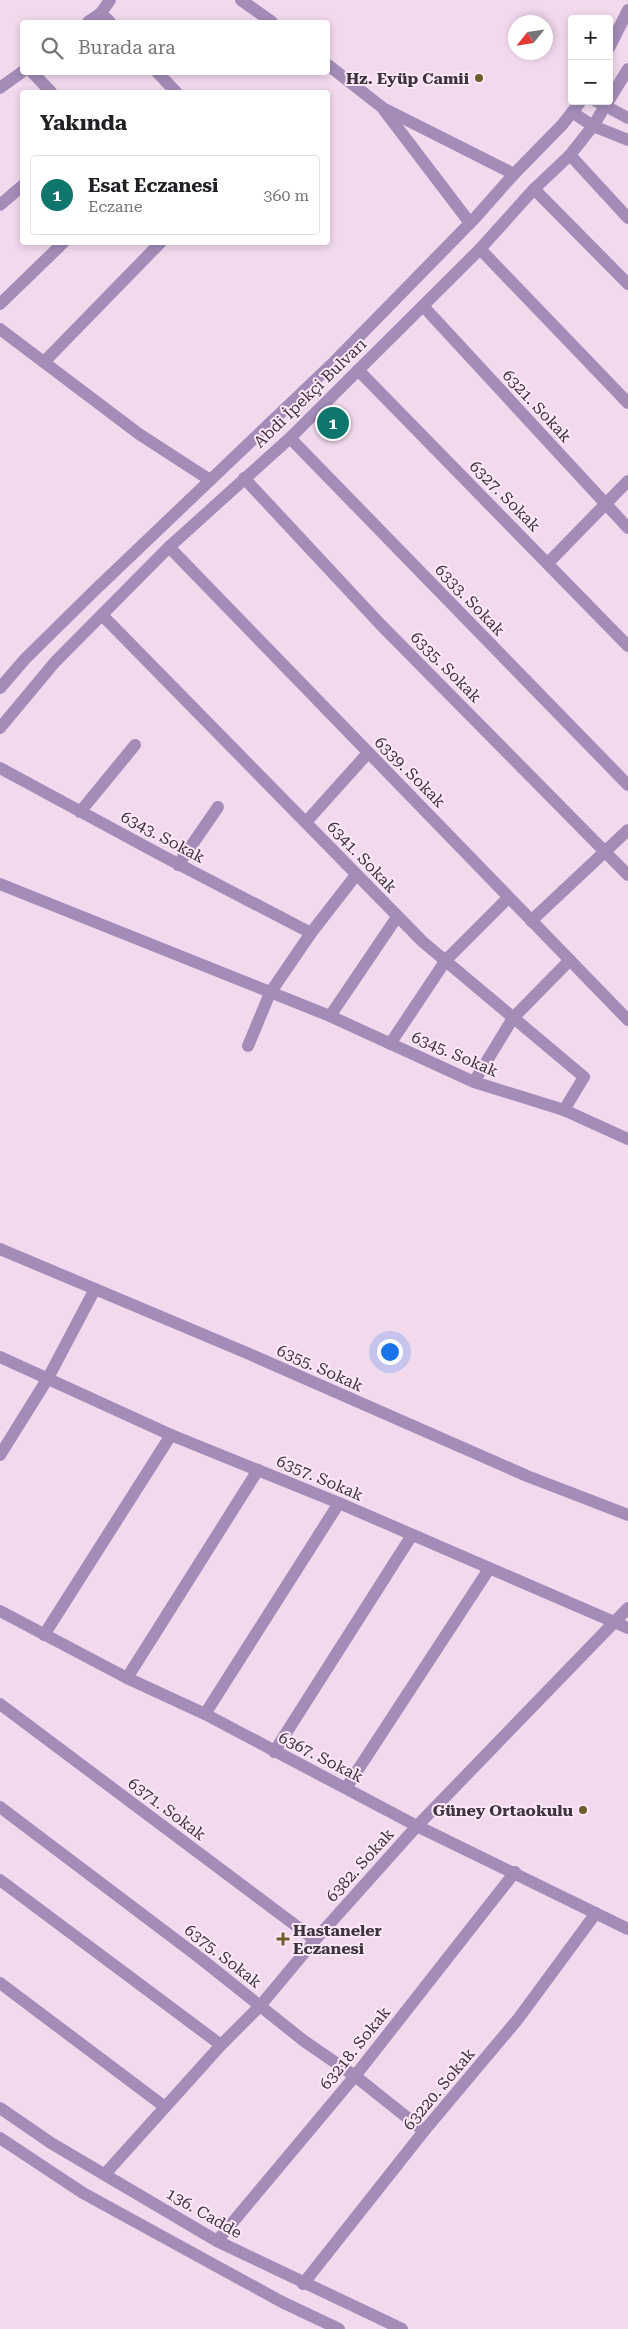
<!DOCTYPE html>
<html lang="tr">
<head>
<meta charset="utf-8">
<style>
  body { margin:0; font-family:"Roboto Serif",serif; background:#f2f2f2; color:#202124 }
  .controls { position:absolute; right:15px; top:15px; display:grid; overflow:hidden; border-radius:5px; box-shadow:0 2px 8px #0003 }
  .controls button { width:45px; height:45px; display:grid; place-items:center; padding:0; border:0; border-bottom:1px solid #e0e0e0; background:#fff; color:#202124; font:25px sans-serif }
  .compass { position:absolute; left:508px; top:15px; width:45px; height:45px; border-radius:50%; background:#fff; box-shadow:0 2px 8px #0003; rotate:240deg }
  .you { position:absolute; left:389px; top:1351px; width:18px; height:18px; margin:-12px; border:4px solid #fff; border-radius:50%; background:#1a73e8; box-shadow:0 0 0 8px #1a73e833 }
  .badge { display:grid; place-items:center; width:32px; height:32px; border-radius:50%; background:#0f766e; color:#fff; font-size:16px; font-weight:700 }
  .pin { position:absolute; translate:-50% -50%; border:2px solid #fff; box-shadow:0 1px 5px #0006 }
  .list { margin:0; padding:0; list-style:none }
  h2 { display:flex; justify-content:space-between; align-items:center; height:65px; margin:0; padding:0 20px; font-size:21px }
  h2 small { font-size:16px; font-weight:400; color:#757577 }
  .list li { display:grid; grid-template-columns:32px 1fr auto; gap:15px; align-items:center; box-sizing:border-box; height:80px; margin:0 10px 10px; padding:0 10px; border:1px solid #e0e0e0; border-radius:5px }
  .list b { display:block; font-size:19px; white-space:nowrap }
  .list p { margin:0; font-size:16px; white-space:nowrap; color:#757577 }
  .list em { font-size:16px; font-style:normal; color:#757577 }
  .icon { flex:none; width:28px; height:28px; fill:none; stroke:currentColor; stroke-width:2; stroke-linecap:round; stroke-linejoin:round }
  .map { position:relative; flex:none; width:628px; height:2329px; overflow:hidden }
  .search { position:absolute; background:#fff; box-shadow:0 2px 8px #0003; left:20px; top:20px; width:310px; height:55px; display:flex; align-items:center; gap:12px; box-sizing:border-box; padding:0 18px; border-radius:5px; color:#757577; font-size:19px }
  .panel { position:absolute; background:#fff; box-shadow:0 2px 8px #0003; left:20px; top:90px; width:310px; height:155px; border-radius:5px }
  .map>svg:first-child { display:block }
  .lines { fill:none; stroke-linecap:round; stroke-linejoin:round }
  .minor { stroke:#a38cb8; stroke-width:12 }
  .poi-dot { fill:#705b2a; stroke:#fde8f9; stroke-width:2 }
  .labels { text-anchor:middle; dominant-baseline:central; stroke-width:4; stroke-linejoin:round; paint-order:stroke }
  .poi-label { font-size:16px; font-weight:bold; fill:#3e343d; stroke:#fde8f9; text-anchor:end }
  .street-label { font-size:16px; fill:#3e343d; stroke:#fde8f9 }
</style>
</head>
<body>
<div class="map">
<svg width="628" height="2329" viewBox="0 0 628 2329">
  <rect width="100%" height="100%" fill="#f2d9ee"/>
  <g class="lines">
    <!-- minor -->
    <g class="minor">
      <polyline points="241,0 272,22"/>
      <polyline points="101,13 110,22"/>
      <polyline points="88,22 101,13 110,0"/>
      <polyline points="609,48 628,10"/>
      <polyline points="328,65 383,108 514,174"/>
      <polyline points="32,72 51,92"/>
      <polyline points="157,72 176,92"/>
      <polyline points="0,88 22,72"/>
      <polyline points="596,101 628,118"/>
      <polyline points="384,110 470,223"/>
      <polyline points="572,112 593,126 628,140"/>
      <polyline points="570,155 628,218"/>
      <polyline points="534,189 628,284"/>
      <polyline points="0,205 22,186"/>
      <polyline points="480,249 628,403"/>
      <polyline points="0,304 64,242"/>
      <polyline points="423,306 628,528"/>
      <polyline points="0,329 139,434 210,480"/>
      <polyline points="44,362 161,242"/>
      <polyline points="358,370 628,646"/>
      <polyline points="290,438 628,785"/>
      <polyline points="244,478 381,625 628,875"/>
      <polyline points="169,547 628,1020"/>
      <polyline points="548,563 628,481"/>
      <polyline points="103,616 423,942 584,1077 564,1110"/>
      <polyline points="0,688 25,659 94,591 334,362 475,218 514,174 562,125 581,101"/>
      <polyline points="0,728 55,662 169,547 290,438 480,249 534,189 570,155 593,126 628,69"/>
      <polyline points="0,768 161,855 311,933"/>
      <polyline points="80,812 135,745"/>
      <polyline points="306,822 368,753"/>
      <polyline points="178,865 218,807"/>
      <polyline points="0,884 330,1016 474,1082 564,1110 628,1139"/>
      <polyline points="531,921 628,830"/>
      <polyline points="330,1016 397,917"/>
      <polyline points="390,1044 446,960 508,898"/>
      <polyline points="248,1046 270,993 311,933 356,875"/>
      <polyline points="474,1082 513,1018 570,960"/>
      <polyline points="0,1249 247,1353 527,1476 628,1515"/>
      <polyline points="0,1357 171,1435 339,1503 628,1628"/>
      <polyline points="0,1455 48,1378 95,1289"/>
      <polyline points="0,1611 127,1678 205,1714 417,1826 628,1929"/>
      <polyline points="44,1635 171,1435"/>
      <polyline points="127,1678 258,1470"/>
      <polyline points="0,1704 315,1940"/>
      <polyline points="205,1714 339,1503"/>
      <polyline points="274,1752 412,1535"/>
      <polyline points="346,1788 489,1569"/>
      <polyline points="0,1807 200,1958 304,2041 355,2076 424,2131"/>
      <polyline points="0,1880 221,2045"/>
      <polyline points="0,1983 165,2107"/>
      <polyline points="0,2108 51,2143 217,2241 402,2329"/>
      <polyline points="0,2138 83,2193 282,2302 339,2329"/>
      <polyline points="105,2174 221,2045 260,2006 315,1940 417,1826 628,1608"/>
      <polyline points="217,2241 355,2076 515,1872"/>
      <polyline points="303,2284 424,2131 518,2019 596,1913"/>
    </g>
  </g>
  <!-- markers -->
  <g class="poi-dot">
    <circle cx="479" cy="78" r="5"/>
    <circle cx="583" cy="1810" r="5"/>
    <path d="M280.5 1931.5h5v5h5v5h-5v5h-5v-5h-5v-5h5z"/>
  </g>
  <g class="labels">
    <!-- poi labels -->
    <g class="poi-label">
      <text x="469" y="78">Hz. Eyüp Camii</text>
      <text x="573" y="1810">Güney Ortaokulu</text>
      <text x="293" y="1930" text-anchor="start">Hastaneler<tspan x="293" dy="18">Eczanesi</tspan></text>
    </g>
    <!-- street labels -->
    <g class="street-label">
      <text transform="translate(310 393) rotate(-44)">Abdi İpekçi Bulvarı</text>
      <text transform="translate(537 406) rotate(47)">6321. Sokak</text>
      <text transform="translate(505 496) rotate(45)">6327. Sokak</text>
      <text transform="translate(470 600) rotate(46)">6333. Sokak</text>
      <text transform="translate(446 667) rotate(45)">6335. Sokak</text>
      <text transform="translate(410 772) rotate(45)">6339. Sokak</text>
      <text transform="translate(163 837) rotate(28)">6343. Sokak</text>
      <text transform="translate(362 857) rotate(46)">6341. Sokak</text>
      <text transform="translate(455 1054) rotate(23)">6345. Sokak</text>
      <text transform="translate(320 1368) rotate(24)">6355. Sokak</text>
      <text transform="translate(320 1478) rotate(23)">6357. Sokak</text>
      <text transform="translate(321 1757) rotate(27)">6367. Sokak</text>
      <text transform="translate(167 1809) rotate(37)">6371. Sokak</text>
      <text transform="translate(360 1865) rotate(-48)">6382. Sokak</text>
      <text transform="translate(223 1956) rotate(38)">6375. Sokak</text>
      <text transform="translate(355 2048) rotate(-51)">63218. Sokak</text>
      <text transform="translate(439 2089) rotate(-50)">63220. Sokak</text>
      <text transform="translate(204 2213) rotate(30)">136. Cadde</text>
    </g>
  </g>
</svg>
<div class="controls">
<button>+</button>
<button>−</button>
</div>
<svg class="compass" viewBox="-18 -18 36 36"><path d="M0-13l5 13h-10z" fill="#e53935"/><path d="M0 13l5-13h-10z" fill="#757577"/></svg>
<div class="you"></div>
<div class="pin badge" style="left:333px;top:423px">1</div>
<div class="search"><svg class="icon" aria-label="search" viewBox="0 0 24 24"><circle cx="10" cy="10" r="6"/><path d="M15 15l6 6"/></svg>Burada ara</div>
<section class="panel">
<h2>Yakında<small></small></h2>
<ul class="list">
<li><span class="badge">1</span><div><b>Esat Eczanesi</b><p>Eczane</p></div><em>360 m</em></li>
</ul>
</section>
</div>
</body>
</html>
